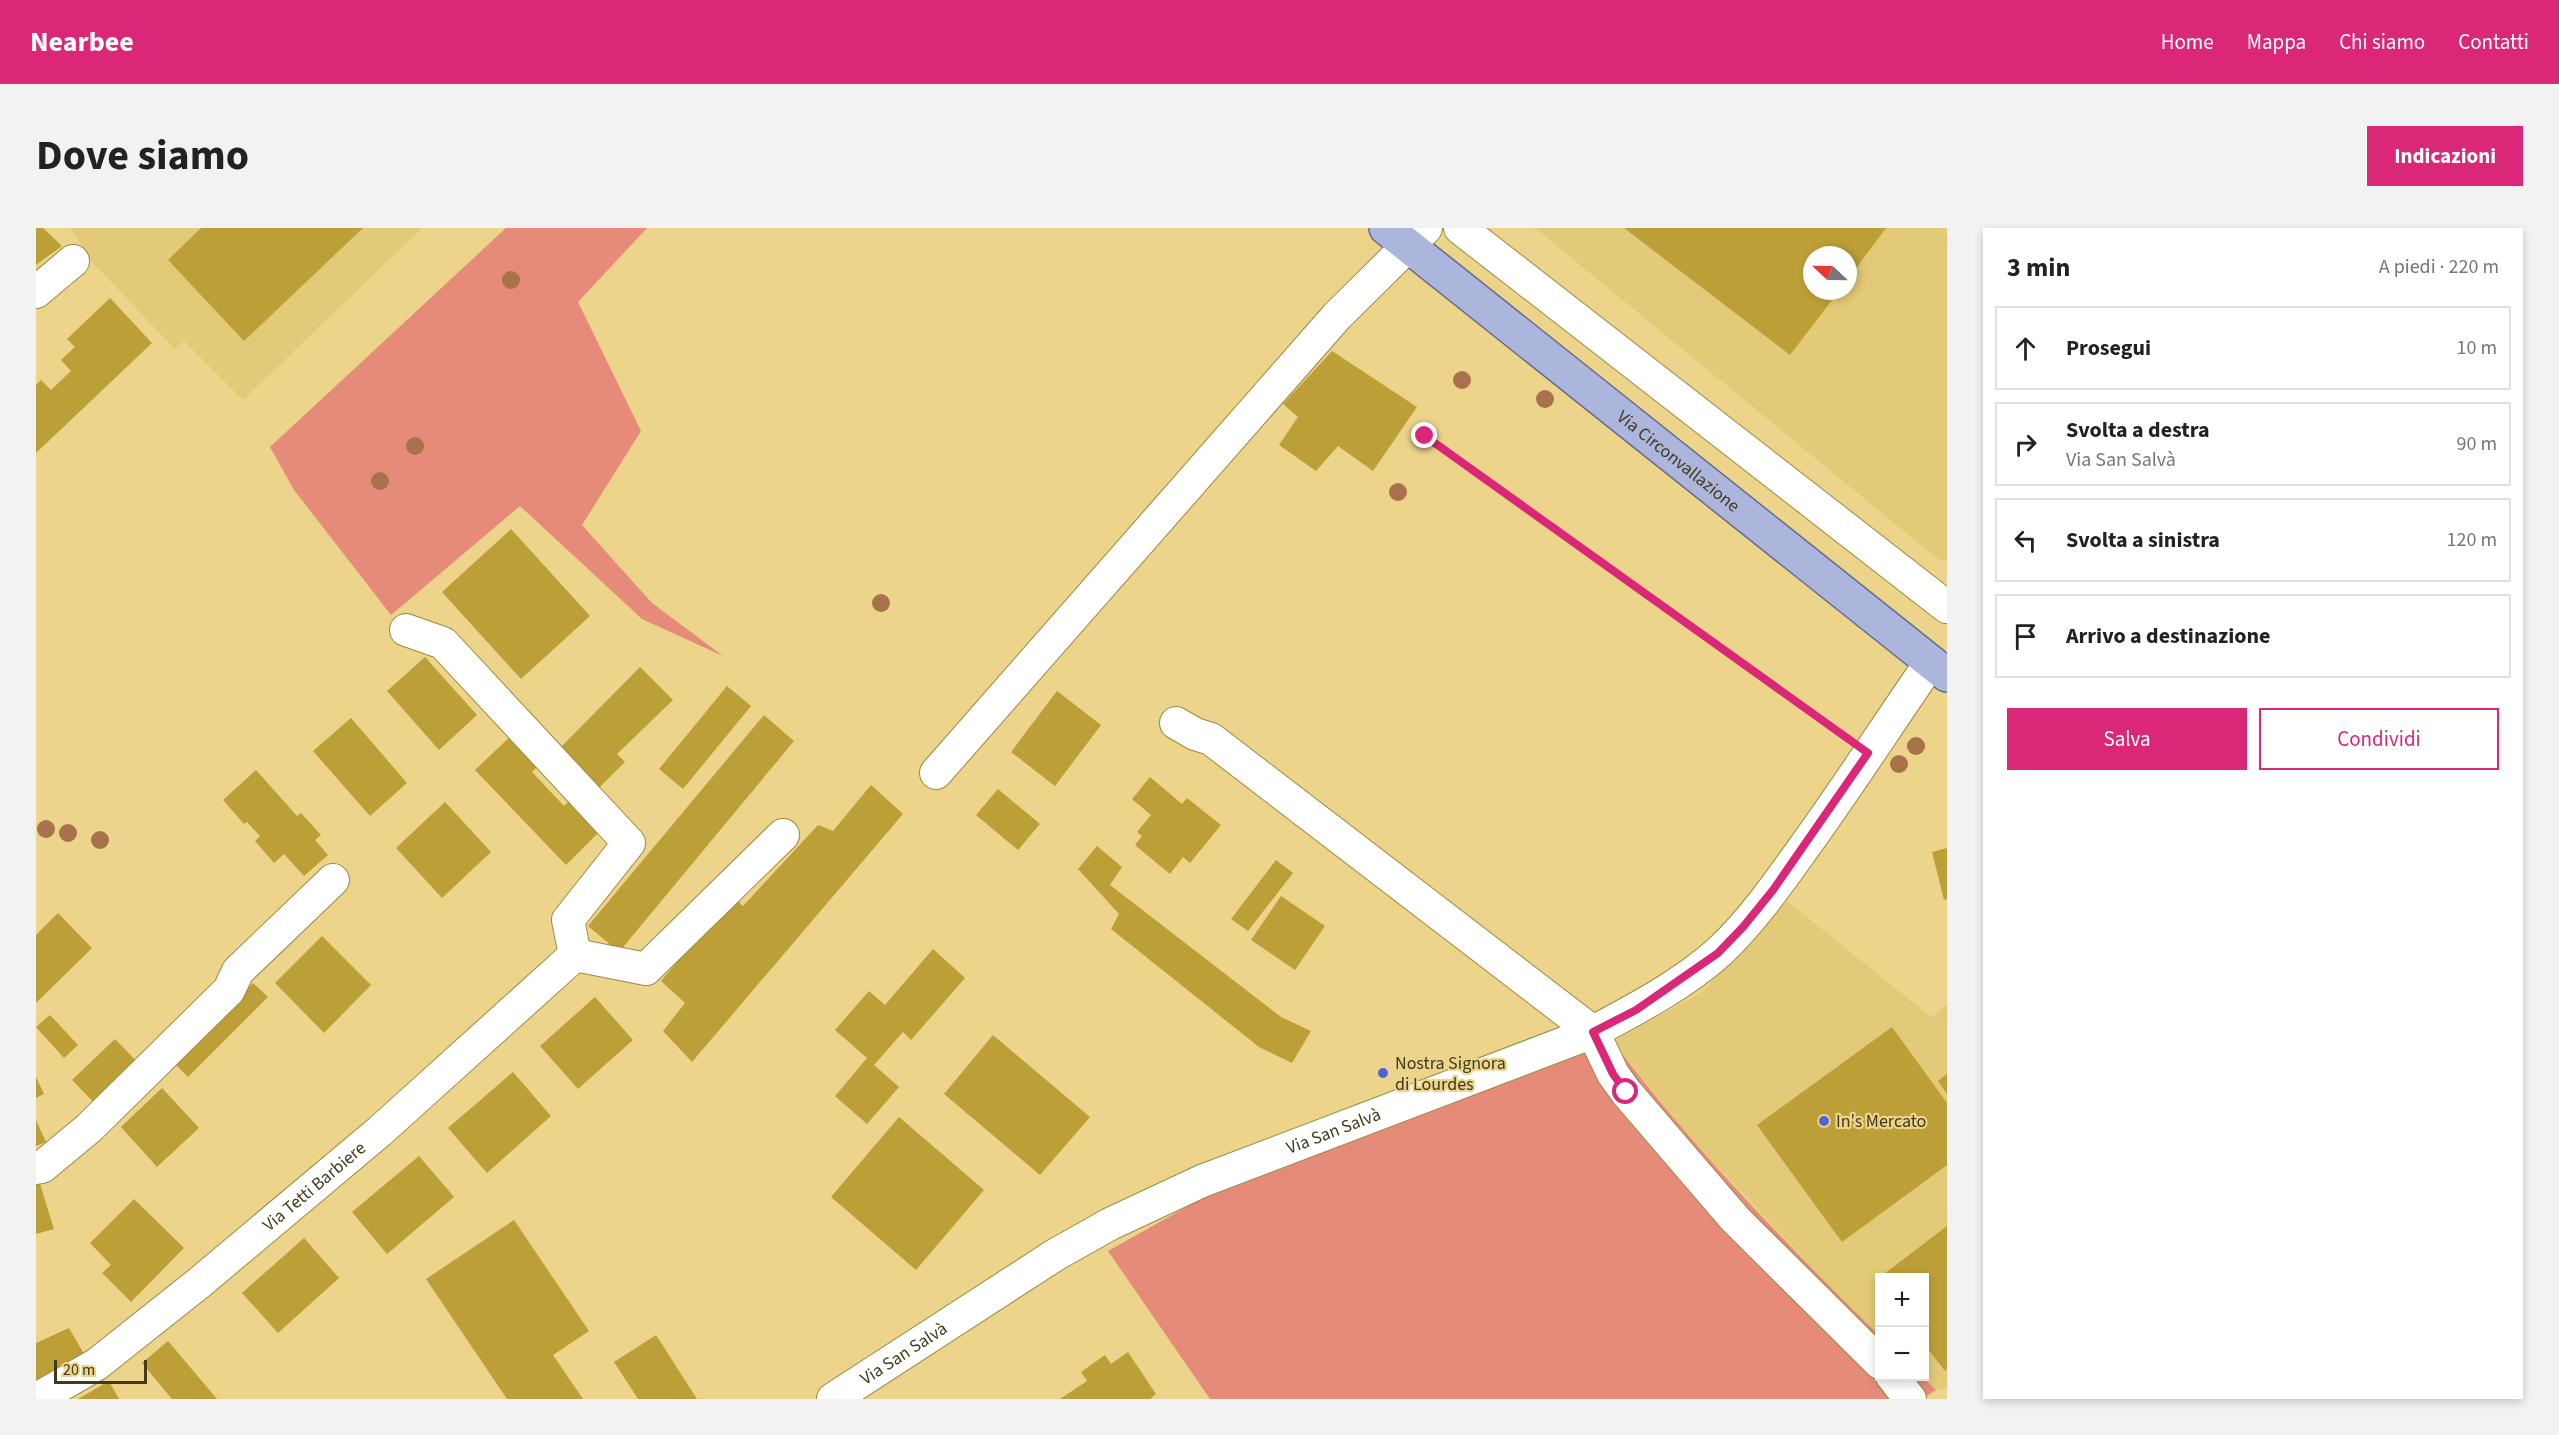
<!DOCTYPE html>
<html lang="it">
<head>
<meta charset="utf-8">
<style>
  body { margin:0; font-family:"Source Sans 3",sans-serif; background:#f2f2f2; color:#222 }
  .controls { position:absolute; right:18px; bottom:18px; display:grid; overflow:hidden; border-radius:0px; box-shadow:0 3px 9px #0003 }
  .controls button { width:54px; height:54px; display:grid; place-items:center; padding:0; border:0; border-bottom:2px solid #e0e0e0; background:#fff; color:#222; font:30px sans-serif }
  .compass { position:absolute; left:1767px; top:18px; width:54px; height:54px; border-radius:50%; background:#fff; box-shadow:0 3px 9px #0003; rotate:292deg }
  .scale { position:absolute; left:18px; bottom:15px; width:93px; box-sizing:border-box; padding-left:6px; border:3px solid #43391b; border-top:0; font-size:16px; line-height:21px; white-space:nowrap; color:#43391b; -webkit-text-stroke:4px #ecd48b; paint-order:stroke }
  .stop { position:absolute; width:18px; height:18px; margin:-14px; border:4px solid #db2777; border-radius:50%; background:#fff }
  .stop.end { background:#db2777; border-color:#fff; box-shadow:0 2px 6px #0008 }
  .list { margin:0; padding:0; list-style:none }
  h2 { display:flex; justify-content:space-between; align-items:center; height:78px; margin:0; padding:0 24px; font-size:26px }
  h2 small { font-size:20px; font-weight:400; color:#767676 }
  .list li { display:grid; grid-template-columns:39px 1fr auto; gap:18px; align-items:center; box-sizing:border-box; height:84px; margin:0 12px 12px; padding:0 12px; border:2px solid #e0e0e0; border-radius:0px }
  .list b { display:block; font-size:22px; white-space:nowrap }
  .list p { margin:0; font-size:20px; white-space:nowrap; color:#767676 }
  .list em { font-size:20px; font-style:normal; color:#767676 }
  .actions { display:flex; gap:12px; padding:18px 24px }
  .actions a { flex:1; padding:14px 0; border:2px solid #db2777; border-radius:0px; text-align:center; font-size:21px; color:#db2777 }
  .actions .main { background:#db2777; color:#fff }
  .icon { flex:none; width:33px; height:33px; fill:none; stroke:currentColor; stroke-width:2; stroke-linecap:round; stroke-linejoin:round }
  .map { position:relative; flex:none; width:1911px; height:1171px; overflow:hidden; border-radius:0px }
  header { display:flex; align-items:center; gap:36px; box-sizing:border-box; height:84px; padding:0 30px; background:#db2777; color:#fff }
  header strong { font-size:28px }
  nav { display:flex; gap:33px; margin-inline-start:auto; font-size:21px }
  .intro { display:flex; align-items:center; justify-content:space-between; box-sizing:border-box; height:144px; padding:0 36px }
  h1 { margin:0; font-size:42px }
  .button { padding:15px 27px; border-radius:0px; background:#db2777; color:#fff; font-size:21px; font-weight:700 }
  main { display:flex; gap:36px; padding:0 36px }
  aside { flex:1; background:#fff; border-radius:0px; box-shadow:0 3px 9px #0003 }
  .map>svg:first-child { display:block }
  .built { fill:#e3ca78; fill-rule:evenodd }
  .green { fill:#e68b79 }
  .building { fill:#bd9f37 }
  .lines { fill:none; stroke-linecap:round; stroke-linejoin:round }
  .minor-casing { stroke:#9e8840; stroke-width:34 }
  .major-casing { stroke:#646b8b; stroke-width:36 }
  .path { stroke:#9a8955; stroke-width:4; stroke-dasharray:1.5 4.5; stroke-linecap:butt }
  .minor { stroke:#fff; stroke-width:32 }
  .major { stroke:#acb6dd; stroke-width:33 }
  .tree { fill:#a8734b }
  .route { stroke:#db2777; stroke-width:8 }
  .poi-dot { fill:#5062d8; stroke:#ecd48b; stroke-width:2 }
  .labels { text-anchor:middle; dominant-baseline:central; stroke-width:4.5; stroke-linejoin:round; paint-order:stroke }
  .street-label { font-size:18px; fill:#43391b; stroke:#ecd48b }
  .poi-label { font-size:18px; fill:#43391b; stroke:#ecd48b; text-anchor:start }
</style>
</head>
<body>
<header>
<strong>Nearbee</strong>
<nav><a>Home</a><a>Mappa</a><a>Chi siamo</a><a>Contatti</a></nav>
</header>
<div class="intro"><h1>Dove siamo</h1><a class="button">Indicazioni</a></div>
<main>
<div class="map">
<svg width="1911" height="1171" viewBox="0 0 1911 1171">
  <rect width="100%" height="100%" fill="#ecd48b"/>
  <!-- built -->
  <g class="built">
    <polygon points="34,0 386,0 207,172 148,113 139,121 57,35"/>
    <path d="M1499,0h412v333l-9,-2zM1776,27h36v36h-36z"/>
    <polygon points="1751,673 1895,789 1911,777 1911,1159 1900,1162 1886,1149 1888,1148 1888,1050 1844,1050 1843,1107 1787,1051 1653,908 1577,814 1666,764"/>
  </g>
  <!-- green -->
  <g class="green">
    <polygon points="470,0 611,0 542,74 605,203 546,297 616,375 687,428 606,391 484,278 355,387 258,262 234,219"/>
    <path d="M1577,814c79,105 172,201 266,293l1,41 42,1 14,13 -14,9h-712l-102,-148 98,-55 209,-84z"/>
  </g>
  <!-- building -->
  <g class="building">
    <polygon points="0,0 7,0 26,18 0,37"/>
    <polygon points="165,0 327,0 208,113 132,32"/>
    <polygon points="1588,0 1850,0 1812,51 1812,27 1776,27 1776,63 1803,63 1754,127"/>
    <polygon points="74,70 116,115 0,225 0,157 5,152 15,162 35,143 25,132 39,119 31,111"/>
    <polygon points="1296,123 1381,179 1337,243 1302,218 1280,243 1243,217 1262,189 1247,176"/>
    <polygon points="475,301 554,388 485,451 406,364"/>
    <polygon points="389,429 441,487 403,522 351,463"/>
    <polygon points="604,439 637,472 581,526 589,534 560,563 521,523"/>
    <polygon points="691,458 715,478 647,561 623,541"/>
    <polygon points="1021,463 1065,497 1019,558 975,524"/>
    <polygon points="728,487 758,513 583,724 552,698"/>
    <polygon points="315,490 371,555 334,588 277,523"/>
    <polygon points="477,506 505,535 496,544 528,578 537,569 567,600 530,637 439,542"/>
    <polygon points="220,542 261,588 265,585 285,607 279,612 292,627 268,648 248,626 238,635 219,613 224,608 211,594 208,596 187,572"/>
    <polygon points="1114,549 1146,576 1151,570 1185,597 1154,635 1147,629 1134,646 1099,617 1106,608 1101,604 1115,587 1096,571"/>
    <polygon points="835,557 867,586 656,834 627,803 649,775 625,753 697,668 707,678 782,597 797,603"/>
    <polygon points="962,561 1004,596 982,622 940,587"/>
    <polygon points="409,574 455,624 406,670 360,620"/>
    <polygon points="1061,618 1086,639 1074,657 1245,789 1275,803 1256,835 1223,819 1075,701 1083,686 1042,641"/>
    <polygon points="1911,620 1911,671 1908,672 1896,624"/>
    <polygon points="1240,632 1257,645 1212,703 1195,691"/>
    <polygon points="1245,668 1289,698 1259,742 1215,712"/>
    <polygon points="22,685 56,720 0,775 0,707"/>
    <polygon points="286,708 335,757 288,805 239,755"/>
    <polygon points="897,721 929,750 875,812 867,804 838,837 863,859 831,896 799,868 831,830 799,802 833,763 849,777"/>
    <polygon points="217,755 232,769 152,849 138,835"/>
    <polygon points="559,769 597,812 542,861 504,818"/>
    <polygon points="14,787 42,817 28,830 0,799"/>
    <polygon points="1856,799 1911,875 1911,937 1806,1014 1721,897"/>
    <polygon points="957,807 1054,889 1004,947 908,866"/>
    <polygon points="79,811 107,840 65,882 36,852"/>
    <polygon points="477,844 515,888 451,945 412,900"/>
    <polygon points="1911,846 1911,866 1902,853"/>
    <polygon points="0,849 8,866 0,870"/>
    <polygon points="126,860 163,900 121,939 85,899"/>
    <polygon points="863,889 948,962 880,1042 795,969"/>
    <polygon points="0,892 10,914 0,918"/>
    <polygon points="383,928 418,969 351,1026 316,984"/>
    <polygon points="4,956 18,1001 0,1006 0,957"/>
    <polygon points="98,971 148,1020 95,1074 66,1045 75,1037 54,1015"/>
    <polygon points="478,992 553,1103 517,1127 547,1171 471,1171 390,1051"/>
    <polygon points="1911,998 1911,1141 1909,1143 1888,1116 1888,1050 1844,1050 1844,1056 1840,1052"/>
    <polygon points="268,1010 303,1050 242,1105 206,1065"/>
    <polygon points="33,1100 48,1126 0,1162 0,1115"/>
    <polygon points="620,1107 661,1171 602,1171 578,1134"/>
    <polygon points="132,1113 181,1171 136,1171 106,1135"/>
    <polygon points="1092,1124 1120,1166 1114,1171 1024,1171 1051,1153 1045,1144 1069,1127 1075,1136"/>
    <polygon points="73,1153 83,1171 42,1171"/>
  </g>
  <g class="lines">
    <defs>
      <g id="minor">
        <polyline points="1424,0 1911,379"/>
        <polyline points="0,64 37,33"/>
        <polyline points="370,402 407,415 593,615 532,692 539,727 610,741 747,607"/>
        <polyline points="1140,495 1159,506 1175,511 1557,804 1577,846 1590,864 1699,991 1844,1135"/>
        <polyline points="900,545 1301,88 1390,0"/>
        <polyline points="0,940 6,939 53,900 193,762 202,743 297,652"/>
        <polyline points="1856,1148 1874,1171"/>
        <path id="s1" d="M1,1171l60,-35 102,-81 181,-152 195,-176"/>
        <path id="s2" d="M797,1171l222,-144 55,-31 92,-43 391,-149c43,-23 89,-47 126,-80 32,-30 58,-67 83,-102 45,-62 86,-126 129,-188"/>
      </g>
      <g id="major">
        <path id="s3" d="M1350,0l561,447"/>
      </g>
    </defs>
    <!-- minor casing -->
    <use href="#minor" class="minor-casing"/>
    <!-- major casing -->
    <use href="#major" class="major-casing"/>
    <!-- path -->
    <polyline class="path" points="1389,208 1806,508"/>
    <!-- minor -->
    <use href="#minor" class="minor"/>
    <!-- major -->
    <use href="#major" class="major"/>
  </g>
  <!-- trees -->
  <g class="tree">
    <circle cx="475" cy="52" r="9"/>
    <circle cx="1426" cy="152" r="9"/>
    <circle cx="1509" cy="171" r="9"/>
    <circle cx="379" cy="218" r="9"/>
    <circle cx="344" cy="253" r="9"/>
    <circle cx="1362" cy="264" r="9"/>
    <circle cx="845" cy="375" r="9"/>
    <circle cx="1880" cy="518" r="9"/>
    <circle cx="1863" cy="536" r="9"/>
    <circle cx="10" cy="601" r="9"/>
    <circle cx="32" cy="605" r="9"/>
    <circle cx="64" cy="612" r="9"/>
  </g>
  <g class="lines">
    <!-- route -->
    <polyline class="route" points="1389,208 1832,525 1737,662 1707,699 1682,725 1600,782 1557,804 1577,846 1590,864"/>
  </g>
  <!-- markers -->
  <g class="poi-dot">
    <circle cx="1347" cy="845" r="6"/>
    <circle cx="1788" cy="893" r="6"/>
  </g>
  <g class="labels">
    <!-- street labels -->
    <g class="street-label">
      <text stroke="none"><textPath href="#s3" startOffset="374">Via Circonvallazione</textPath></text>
      <text stroke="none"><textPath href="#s2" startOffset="570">Via San Salvà</textPath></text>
      <text stroke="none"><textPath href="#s1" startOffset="350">Via Tetti Barbiere</textPath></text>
      <text stroke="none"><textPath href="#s2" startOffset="84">Via San Salvà</textPath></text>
    </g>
    <!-- poi labels -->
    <g class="poi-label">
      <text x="1359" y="835">Nostra Signora<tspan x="1359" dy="21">di Lourdes</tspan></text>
      <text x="1800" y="893">In's Mercato</text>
    </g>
  </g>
</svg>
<div class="controls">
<button>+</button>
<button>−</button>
</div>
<svg class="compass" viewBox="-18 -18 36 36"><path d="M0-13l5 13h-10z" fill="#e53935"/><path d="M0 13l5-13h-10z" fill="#767676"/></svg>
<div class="scale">20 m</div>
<div class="stop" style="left:1590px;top:864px"></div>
<div class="stop end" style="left:1389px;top:208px"></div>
</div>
<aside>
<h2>3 min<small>A piedi · 220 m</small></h2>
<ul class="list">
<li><svg class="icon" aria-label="ahead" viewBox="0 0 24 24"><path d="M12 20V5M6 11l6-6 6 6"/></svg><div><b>Prosegui</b></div><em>10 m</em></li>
<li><svg class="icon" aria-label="right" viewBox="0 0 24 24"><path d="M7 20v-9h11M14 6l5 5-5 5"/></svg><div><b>Svolta a destra</b><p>Via San Salvà</p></div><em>90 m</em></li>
<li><svg class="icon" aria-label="left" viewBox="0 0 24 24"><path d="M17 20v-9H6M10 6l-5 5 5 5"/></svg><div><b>Svolta a sinistra</b></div><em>120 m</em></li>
<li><svg class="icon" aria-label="arrive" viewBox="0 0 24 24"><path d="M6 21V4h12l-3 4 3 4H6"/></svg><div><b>Arrivo a destinazione</b></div></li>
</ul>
<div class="actions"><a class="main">Salva</a><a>Condividi</a></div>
</aside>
</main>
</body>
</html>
